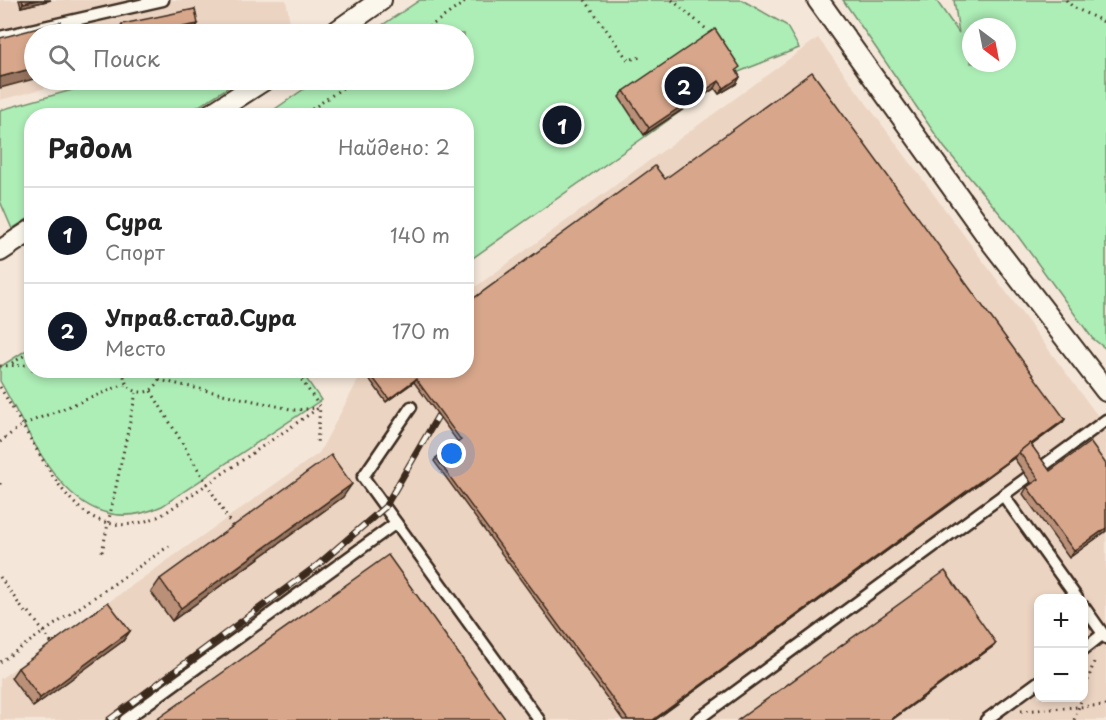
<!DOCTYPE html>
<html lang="ru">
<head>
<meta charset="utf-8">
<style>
  body { margin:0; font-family:"Playpen Sans",sans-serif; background:#f6f6f6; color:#222 }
  .controls { position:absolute; right:18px; bottom:18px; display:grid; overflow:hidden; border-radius:12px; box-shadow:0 3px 9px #0003 }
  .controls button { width:54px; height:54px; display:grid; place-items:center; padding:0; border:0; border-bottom:2px solid #e0e0e0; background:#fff; color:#222; font:30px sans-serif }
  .compass { position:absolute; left:962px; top:18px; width:54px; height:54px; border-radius:50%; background:#fff; box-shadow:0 3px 9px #0003; rotate:148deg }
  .you { position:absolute; left:452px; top:454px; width:21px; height:21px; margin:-15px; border:4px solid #fff; border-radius:50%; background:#1a73e8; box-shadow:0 0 0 9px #1a73e833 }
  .badge { display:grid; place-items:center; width:39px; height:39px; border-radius:50%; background:#111827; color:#fff; font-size:20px; font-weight:700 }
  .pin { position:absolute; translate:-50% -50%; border:3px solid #fff; box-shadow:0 2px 6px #0006 }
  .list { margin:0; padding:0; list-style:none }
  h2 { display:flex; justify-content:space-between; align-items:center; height:78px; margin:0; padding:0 24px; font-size:26px }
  h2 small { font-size:20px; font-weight:400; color:#767676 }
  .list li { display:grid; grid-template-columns:39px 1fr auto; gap:18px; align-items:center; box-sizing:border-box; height:96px; padding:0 24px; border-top:2px solid #e0e0e0 }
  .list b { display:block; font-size:22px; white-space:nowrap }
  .list p { margin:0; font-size:20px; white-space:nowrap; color:#767676 }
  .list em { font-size:20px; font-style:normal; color:#767676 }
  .icon { flex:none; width:33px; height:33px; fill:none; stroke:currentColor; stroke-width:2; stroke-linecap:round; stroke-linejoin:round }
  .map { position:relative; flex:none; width:1106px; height:720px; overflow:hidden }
  .search { position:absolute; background:#fff; box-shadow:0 3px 9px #0003; left:24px; top:24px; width:450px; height:66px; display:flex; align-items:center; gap:15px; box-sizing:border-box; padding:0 21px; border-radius:33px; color:#767676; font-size:22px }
  .panel { position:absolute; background:#fff; box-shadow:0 3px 9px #0003; left:24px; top:108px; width:450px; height:270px; border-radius:24px }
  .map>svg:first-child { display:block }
  .built { fill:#ecd4c2; fill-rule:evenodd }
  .green { fill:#adedb6; stroke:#748c6a; stroke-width:1.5; fill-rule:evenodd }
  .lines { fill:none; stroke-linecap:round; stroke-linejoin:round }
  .lane-casing { stroke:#3b2a1e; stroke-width:15 }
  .street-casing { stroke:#3b2a1e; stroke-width:24 }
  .path { stroke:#3b2a1e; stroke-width:3; stroke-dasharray:1.5 4.5; stroke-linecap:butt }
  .lane { stroke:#fbf7ec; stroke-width:10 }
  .street { stroke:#fbf7ec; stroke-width:20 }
  .rail-casing { stroke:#3b2a1e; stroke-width:7 }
  .rail { stroke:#fbf7ec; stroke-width:4.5; stroke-dasharray:14; stroke-linecap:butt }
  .wall { fill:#ba9078; stroke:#3b2a1e; stroke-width:1.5 }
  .shaded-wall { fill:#977561; stroke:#3b2a1e; stroke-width:1.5 }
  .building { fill:#d8a78b; stroke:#3b2a1e; stroke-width:1.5 }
</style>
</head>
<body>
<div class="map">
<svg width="1106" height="720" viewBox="0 0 1106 720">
  <rect width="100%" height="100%" fill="#f4e7d9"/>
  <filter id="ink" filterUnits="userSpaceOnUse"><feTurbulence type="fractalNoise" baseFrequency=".0167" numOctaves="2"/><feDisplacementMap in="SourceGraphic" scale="12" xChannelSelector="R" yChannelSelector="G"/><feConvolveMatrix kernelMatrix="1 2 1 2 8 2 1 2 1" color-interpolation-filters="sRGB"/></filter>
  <g filter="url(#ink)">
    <!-- built -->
    <g class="built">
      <polygon points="0,0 286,0 290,22 244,34 34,34 34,80 77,80 0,100"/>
      <path d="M818,38l288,389v293h-1106v-41l319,-226 44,-82 103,-1 1,-77zM1038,598h46v100h-46z"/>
    </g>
    <!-- green -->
    <g class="green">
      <polygon points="420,0 742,0 786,25 799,48 736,73 731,77 736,84 719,94 714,88 467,262 466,116 265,116 317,80 464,80 464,34 369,34"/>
      <path d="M843,0h93l23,33 -5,-33h152v349l-14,-11 -80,-110 -68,-81zM971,27h36v36h-36z"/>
      <polygon points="108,80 240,80 185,115 32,116 31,217 12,229 0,201 0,110"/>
      <path d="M31,347l1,23 269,1 20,29 -159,106c-89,41 -127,-64 -162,-125v-14z"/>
    </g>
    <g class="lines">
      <defs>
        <g id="lane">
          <polyline points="0,37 163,0"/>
          <polyline points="411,407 363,477 539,720"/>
          <polyline points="1039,469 1106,420"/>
          <polyline points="1003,495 1077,598"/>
          <polyline points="1084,607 1106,638"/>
          <polyline points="1084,649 1103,634"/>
          <polyline points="125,720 396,523"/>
          <polyline points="697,720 1028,477"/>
          <polyline points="986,720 1038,682"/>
        </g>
        <g id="street">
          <polyline points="818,0 992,243 1106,391"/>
          <polyline points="333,34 381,0"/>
          <polyline points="208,116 264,80"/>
          <polyline points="0,251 32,230"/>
        </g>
      </defs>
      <!-- lane casing -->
      <use href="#lane" class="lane-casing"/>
      <!-- street casing -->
      <use href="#street" class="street-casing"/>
      <!-- path -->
      <g class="path">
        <polyline points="585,0 628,60 641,57"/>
        <polyline points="672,0 706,29"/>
        <polyline points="1066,0 1073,7 1106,23"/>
        <polyline points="419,34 468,0"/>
        <polyline points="302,116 354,80"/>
        <polyline points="12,363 32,351"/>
        <polyline points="0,366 32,365"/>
        <polyline points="105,370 124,372"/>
        <path d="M124,370c-3,30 40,29 35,0"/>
        <polyline points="295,370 320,407 317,444"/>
        <polyline points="159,380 295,410 318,408"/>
        <path d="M0,387c13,22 25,43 38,65 30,51 59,92 124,63l158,-108"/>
        <polyline points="151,391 234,529"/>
        <polyline points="0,442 22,425 125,384"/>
        <polyline points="0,483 0,488"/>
        <polyline points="102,552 136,393"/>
        <polyline points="0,577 26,614"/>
        <polyline points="29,612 53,645"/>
        <polyline points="0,662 169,546"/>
        <polyline points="1084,692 1095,659"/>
        <polyline points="1021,711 1106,705"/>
        <polyline points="1074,720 1082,698"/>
      </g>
      <!-- lane -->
      <use href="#lane" class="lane"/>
      <!-- street -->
      <use href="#street" class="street"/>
      <defs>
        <polyline id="rail" points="109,720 319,564 385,507 438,416"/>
      </defs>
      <!-- rail casing -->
      <use href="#rail" class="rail-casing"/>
      <!-- rail -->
      <use href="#rail" class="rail"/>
    </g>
    <!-- wall -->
    <g class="wall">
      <polygon points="19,0 51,0 21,7"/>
      <polygon points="122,24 198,24 196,27 160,34 121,34 120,27"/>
      <polygon points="737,71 740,77 736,84 719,94 715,88 644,135 619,97 624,91"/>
      <polygon points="334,80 347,80 338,85"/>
      <polygon points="665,179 1065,419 1063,422 1031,445 1050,471 1106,464 1106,531 1069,558 1023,494 1027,487 1032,484 1014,458 655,720 623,720 434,461 436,458 458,442 414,382 386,402 368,377 370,374"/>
      <polygon points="343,497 172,621 151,592 160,579"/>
      <polygon points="130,631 123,641 33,707 11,678 18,668"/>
    </g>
    <!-- shaded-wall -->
    <g class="shaded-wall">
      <polygon points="38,0 51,0 21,7 23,3"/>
      <polygon points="198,24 196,27 160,34 146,34"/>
      <polygon points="34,68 34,79 0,88 0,77"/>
      <polygon points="740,77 736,84 719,94 724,88"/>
      <polygon points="719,81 715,88 644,135 649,128"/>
      <polygon points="416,379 414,382 386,402 389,399"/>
      <polygon points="1065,419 1063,422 1020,454 1019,453"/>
      <polygon points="1016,455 1014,458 655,720 653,720"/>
      <polygon points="352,484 343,497 172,621 181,608"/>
      <polygon points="1106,528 1106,531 1069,558 1074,551"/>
      <polygon points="130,631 123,641 33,707 40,698"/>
      <polygon points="996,643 994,646 892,720 890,720"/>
    </g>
    <!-- building -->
    <g class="building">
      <polygon points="22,0 38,0 23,3"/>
      <polygon points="195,9 198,24 146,34 124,34 122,24"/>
      <polygon points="61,22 64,34 34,34 34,68 0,77 0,38"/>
      <polygon points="715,29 740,67 736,70 740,77 724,88 719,81 649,128 624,91"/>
      <polygon points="98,32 99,34 84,34"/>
      <polygon points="812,72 1065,419 1031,444 1030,443 1019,452 1016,455 653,720 628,720 436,458 461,440 416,379 389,399 370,374 375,370 466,370 466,304 655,166 665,179"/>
      <polygon points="1090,442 1106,464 1106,528 1074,551 1027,487 1039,479 1019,452 1030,443 1050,471"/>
      <polygon points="331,455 352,484 181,608 160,579"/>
      <polygon points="388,555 506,720 156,720"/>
      <polygon points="945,571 996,643 890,720 738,720"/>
      <polygon points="108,602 130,631 40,698 18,668"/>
    </g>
  </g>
</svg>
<div class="controls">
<button>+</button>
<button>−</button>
</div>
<svg class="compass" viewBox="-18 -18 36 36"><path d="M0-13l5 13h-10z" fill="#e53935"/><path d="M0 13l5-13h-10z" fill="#767676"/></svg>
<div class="you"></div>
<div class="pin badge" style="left:562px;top:125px">1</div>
<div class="pin badge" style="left:684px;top:86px">2</div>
<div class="search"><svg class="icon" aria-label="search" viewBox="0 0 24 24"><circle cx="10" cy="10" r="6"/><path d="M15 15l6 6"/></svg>Поиск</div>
<section class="panel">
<h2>Рядом<small>Найдено: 2</small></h2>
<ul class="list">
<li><span class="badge">1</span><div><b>Сура</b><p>Спорт</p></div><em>140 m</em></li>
<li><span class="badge">2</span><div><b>Управ.стад.Сура</b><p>Место</p></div><em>170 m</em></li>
</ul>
</section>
</div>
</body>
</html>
